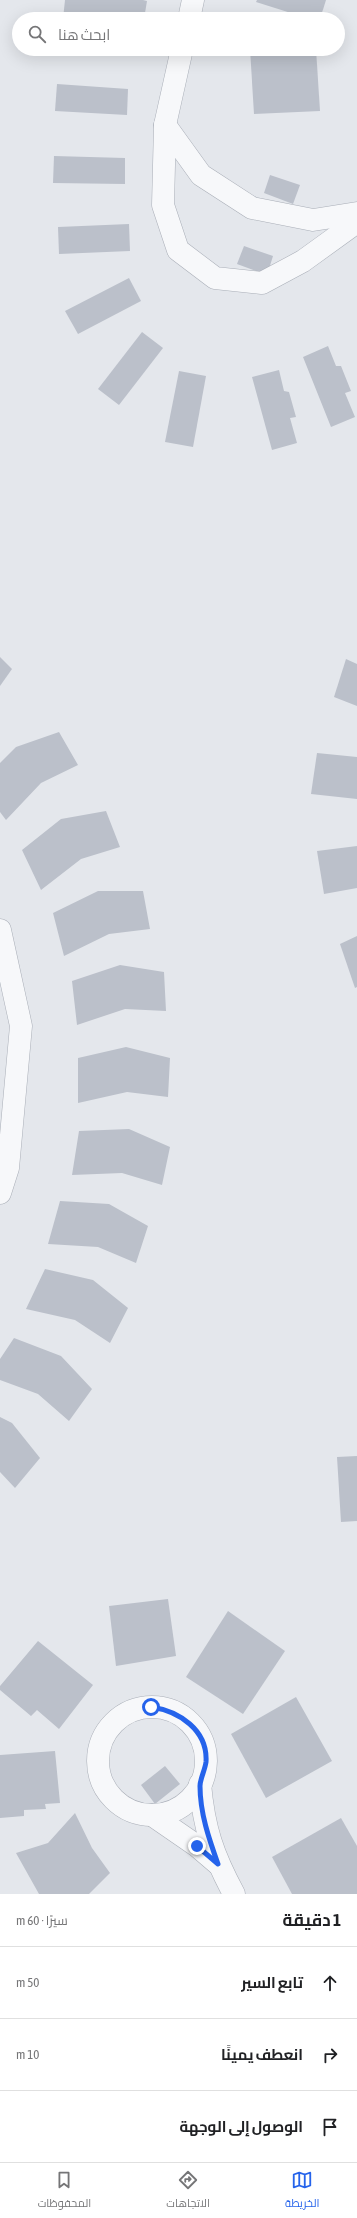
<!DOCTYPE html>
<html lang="ar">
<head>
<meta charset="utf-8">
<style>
  body { margin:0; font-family:"Asap Condensed",Cairo,sans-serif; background:#f6f6f6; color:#202124; direction:rtl }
  .stop { position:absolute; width:12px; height:12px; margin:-9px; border:3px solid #2563eb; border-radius:50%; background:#fff }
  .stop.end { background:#2563eb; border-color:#fff; box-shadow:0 1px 4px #0008 }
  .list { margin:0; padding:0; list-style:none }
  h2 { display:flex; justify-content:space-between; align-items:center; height:52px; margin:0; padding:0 16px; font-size:17px }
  h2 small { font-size:13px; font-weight:400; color:#757577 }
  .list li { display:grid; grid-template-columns:26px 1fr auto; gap:12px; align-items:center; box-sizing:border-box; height:72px; padding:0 16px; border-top:1px solid #e0e0e0 }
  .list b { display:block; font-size:15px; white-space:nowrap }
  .list em { font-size:13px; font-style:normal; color:#757577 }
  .icon { flex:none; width:22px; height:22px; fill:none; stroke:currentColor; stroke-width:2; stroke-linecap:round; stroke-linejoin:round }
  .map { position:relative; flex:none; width:357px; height:1894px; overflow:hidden; direction:ltr }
  .search { position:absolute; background:#fff; box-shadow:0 4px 16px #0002; left:12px; right:12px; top:12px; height:44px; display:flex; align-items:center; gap:10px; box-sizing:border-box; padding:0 14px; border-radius:22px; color:#757577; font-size:15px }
  .sheet { height:268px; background:#fff }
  nav { display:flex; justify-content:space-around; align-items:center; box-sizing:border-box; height:56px; border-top:1px solid #e0e0e0; background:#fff; font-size:11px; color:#757577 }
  nav a { display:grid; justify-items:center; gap:2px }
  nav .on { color:#2563eb }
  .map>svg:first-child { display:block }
  .building { fill:#bbc0ca }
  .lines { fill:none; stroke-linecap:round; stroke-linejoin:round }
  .street-casing { stroke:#a9aeb7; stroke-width:23 }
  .street { stroke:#f7f8fa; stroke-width:22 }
  .route { stroke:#2563eb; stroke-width:5 }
</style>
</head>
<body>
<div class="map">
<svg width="357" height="1894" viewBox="0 0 357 1894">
  <rect width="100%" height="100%" fill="#e4e7ec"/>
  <!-- building -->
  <g class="building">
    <polygon points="65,0 143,0 147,1 144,19 63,19"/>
    <polygon points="257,0 326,0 320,19 310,19 256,2"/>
    <polygon points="250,49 316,49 320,111 254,114"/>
    <polygon points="57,84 128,89 127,115 55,111"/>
    <polygon points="54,156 125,158 125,184 53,183"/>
    <polygon points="270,175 300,185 293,204 264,193"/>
    <polygon points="129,224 130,251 59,254 58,227"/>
    <polygon points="244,246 273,256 267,275 237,264"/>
    <polygon points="129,278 141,301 78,334 65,311"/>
    <polygon points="142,332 163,348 119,405 98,389"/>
    <polygon points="328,346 336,366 341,366 351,391 345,393 355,417 331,427 303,357"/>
    <polygon points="279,370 284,391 289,392 296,417 290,418 297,443 272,450 252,377"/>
    <polygon points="179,371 206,376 193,447 165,442"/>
    <polygon points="0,657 12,669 0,686"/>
    <polygon points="346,659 357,664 357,706 334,697"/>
    <polygon points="59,732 78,765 41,783 6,820 0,812 0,763 16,747"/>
    <polygon points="317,753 357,757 357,799 311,794"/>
    <polygon points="106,811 120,847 81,859 41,890 22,850 61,819"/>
    <polygon points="357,846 357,888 324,894 317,851"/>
    <polygon points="98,891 143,891 150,929 109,934 64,956 53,913"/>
    <polygon points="357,936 357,987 355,988 340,944"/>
    <polygon points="120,965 164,972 166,1011 125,1009 77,1025 72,981"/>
    <polygon points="126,1047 170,1058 168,1097 127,1092 78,1103 78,1058"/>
    <polygon points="129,1129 170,1147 162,1185 122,1173 72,1175 79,1131"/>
    <polygon points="60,1201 109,1204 148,1226 136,1263 98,1247 48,1244"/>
    <polygon points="45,1269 93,1280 128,1308 110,1343 75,1320 26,1309"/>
    <polygon points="14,1338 61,1356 92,1389 69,1421 38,1394 0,1380 0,1359"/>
    <polygon points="0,1417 12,1423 40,1458 15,1488 0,1472"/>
    <polygon points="357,1456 357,1521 341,1522 337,1457"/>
    <polygon points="168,1599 176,1656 116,1666 109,1606"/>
    <polygon points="228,1611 285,1651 243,1714 186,1677"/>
    <polygon points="38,1641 93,1685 59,1729 37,1710 31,1716 0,1690 0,1686"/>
    <polygon points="296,1697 332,1761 266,1798 231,1734"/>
    <polygon points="55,1751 60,1803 45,1804 46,1809 24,1810 24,1816 0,1818 0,1755"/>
    <polygon points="165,1766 180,1784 155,1804 141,1785"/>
    <polygon points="75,1813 92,1848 110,1873 89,1894 39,1894 16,1853 48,1843"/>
    <polygon points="341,1818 357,1846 357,1894 292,1894 272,1857"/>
  </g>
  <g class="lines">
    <defs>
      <g id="street">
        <polyline points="189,19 193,0"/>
        <polyline points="182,49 165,125 163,205 178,250 215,278 262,283 303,261 357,222"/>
        <polyline points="165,125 201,175 252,208 313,220 357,213"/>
        <polyline points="0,930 21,1026 8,1168 0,1193"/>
        <circle cx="152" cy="1761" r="54"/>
        <path d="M200,1784c4,45 13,71 34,110"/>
        <polyline points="152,1815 197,1846 218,1864"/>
      </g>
    </defs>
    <!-- street casing -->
    <use href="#street" class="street-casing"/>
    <!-- street -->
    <use href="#street" class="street"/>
  </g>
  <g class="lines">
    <!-- route -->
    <path class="route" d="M151,1707c28,4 57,23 55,55 -1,8 -6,17 -6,24 0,27 9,53 18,78l-21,-18"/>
  </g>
</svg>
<div class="stop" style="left:151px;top:1707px"></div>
<div class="stop end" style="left:197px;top:1846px"></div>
<div class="search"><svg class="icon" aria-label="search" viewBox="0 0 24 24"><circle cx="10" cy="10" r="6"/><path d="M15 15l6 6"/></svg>ابحث هنا</div>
</div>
<section class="sheet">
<h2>1 دقيقة<small>سيرًا · 60 m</small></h2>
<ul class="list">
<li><svg class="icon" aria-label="ahead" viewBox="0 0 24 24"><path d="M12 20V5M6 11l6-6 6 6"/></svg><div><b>تابع السير</b></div><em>50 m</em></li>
<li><svg class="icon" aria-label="right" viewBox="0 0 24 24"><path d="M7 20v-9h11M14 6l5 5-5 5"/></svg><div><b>انعطف يمينًا</b></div><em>10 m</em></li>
<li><svg class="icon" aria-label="arrive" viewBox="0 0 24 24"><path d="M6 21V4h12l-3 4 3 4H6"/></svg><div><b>الوصول إلى الوجهة</b></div></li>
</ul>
</section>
<nav>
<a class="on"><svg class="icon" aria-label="map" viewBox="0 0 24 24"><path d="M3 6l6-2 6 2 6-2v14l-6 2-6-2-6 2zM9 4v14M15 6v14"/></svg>الخريطة</a>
<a><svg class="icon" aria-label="directions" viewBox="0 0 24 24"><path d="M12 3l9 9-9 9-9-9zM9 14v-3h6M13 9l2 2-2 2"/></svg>الاتجاهات</a>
<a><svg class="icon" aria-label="saved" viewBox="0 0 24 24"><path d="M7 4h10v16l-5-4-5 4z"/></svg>المحفوظات</a>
</nav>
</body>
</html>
